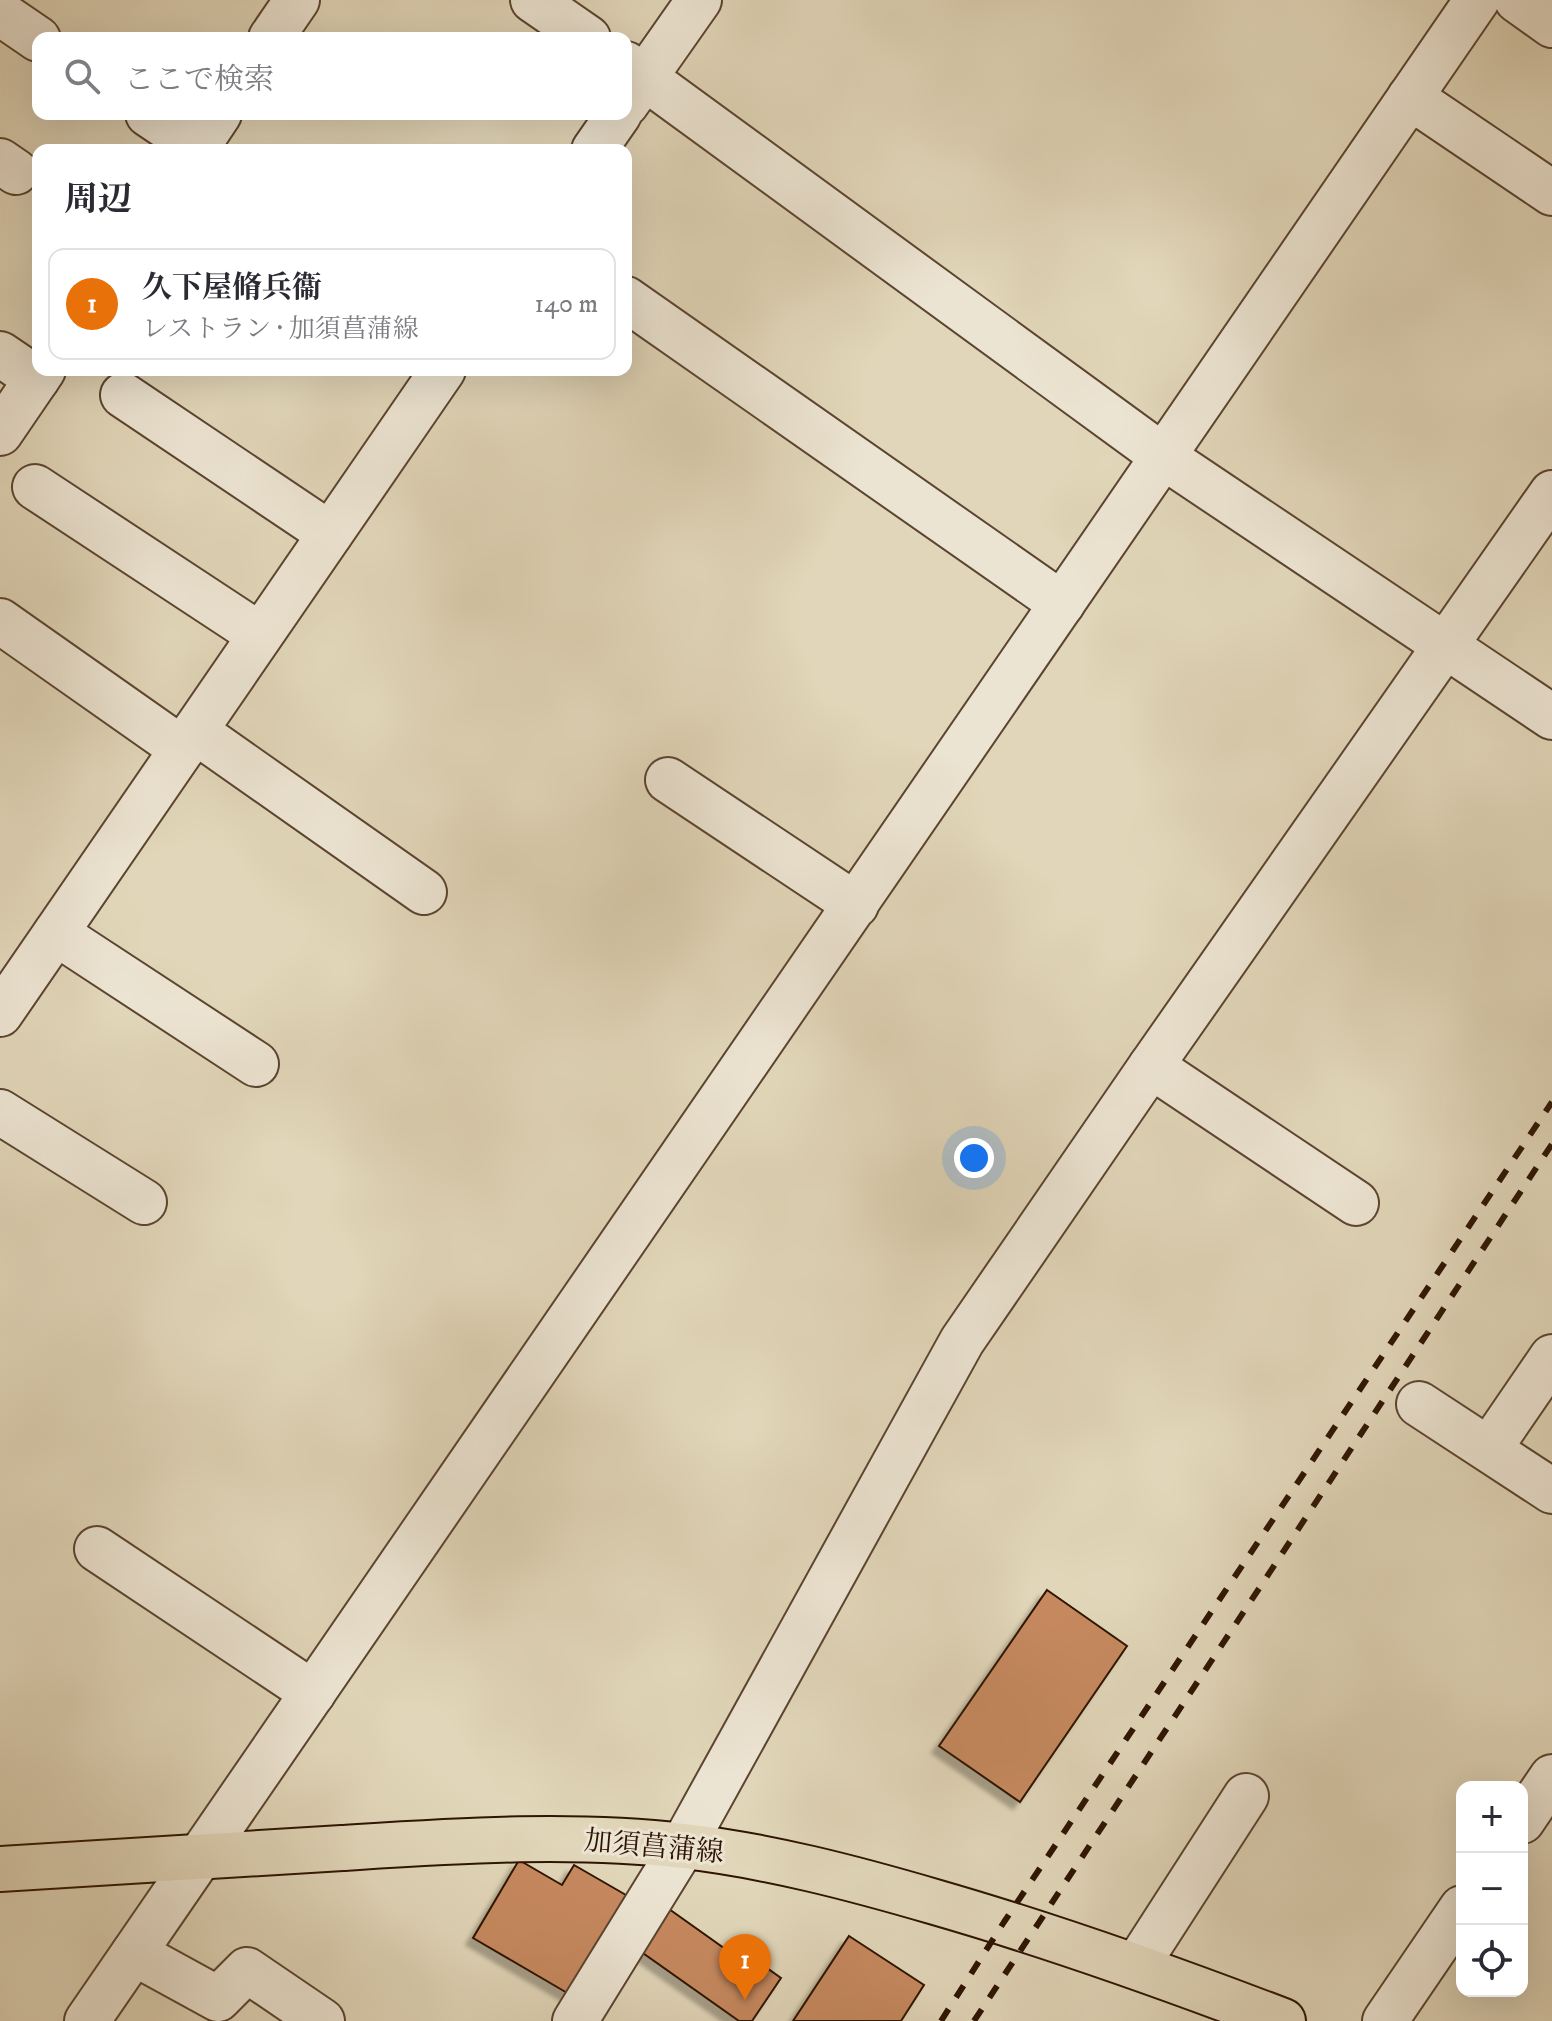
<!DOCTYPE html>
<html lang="ja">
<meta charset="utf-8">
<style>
body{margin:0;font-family:"IM FELL DW Pica","Noto Serif JP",serif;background:#f7f7f7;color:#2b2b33}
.controls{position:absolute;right:24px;bottom:24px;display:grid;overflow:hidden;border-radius:16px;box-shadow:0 8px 32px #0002}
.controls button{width:72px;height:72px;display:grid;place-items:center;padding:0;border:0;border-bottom:2px solid #e1e1e2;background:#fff;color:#2b2b33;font:40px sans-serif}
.you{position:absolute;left:974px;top:1158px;width:28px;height:28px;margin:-20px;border:6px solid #fff;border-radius:50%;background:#1a73e8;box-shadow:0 0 0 12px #1a73e833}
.badge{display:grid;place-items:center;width:52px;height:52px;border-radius:50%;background:#8f2418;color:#fff;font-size:26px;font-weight:700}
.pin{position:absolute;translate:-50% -66px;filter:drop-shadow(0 2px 4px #0008)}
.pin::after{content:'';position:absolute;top:42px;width:28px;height:24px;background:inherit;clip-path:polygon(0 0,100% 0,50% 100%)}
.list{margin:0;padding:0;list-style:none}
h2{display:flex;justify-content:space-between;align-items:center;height:104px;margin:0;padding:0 32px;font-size:34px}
h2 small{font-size:26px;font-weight:400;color:#7c7c81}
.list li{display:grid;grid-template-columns:52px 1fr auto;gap:24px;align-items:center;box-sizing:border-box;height:112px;margin:0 16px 16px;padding:0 16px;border:2px solid #e1e1e2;border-radius:16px}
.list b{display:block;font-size:30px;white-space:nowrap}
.list p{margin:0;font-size:26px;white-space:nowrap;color:#7c7c81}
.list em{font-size:26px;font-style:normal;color:#7c7c81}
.icon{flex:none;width:44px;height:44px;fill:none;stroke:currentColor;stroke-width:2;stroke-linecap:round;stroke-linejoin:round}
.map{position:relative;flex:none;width:1552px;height:2021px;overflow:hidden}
.search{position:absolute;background:#fff;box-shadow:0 8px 32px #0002;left:32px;top:32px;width:600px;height:88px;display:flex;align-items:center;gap:20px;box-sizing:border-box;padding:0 28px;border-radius:16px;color:#7c7c81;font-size:30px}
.panel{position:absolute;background:#fff;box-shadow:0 8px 32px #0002;left:32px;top:144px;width:600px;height:232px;border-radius:16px}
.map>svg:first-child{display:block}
.building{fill:#c6895f;stroke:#2e1403;stroke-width:2;filter:url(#shadow)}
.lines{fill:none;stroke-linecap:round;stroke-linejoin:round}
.minor-casing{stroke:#5b4430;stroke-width:48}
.major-casing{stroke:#2e1403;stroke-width:48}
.minor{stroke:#ece4d2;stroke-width:44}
.major{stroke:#e1d6b9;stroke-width:44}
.rail{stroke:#2e1403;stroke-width:6;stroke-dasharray:14 14;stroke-linecap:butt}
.labels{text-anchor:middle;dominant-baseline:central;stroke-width:6;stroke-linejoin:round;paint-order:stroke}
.street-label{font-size:28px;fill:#2e1403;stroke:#ece4d2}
</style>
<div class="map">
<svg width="1552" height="2021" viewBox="0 0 1552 2021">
<defs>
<filter id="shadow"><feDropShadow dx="-7" dy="7" stdDeviation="2" flood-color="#0004"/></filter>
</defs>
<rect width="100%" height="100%" fill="#e1d6b9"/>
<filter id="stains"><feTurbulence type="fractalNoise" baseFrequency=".0025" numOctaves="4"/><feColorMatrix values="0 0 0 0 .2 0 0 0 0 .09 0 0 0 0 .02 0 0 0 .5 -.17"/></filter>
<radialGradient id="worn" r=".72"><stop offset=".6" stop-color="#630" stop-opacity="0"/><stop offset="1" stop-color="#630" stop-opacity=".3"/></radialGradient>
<!-- building -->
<g class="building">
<polygon points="1047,1590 1127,1646 1020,1802 939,1746"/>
<polygon points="519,1860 562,1885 574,1865 626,1895 569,1994 473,1938"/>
<polygon points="669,1909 738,1958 746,1953 781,1978 752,2021 739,2021 640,1951"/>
<polygon points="849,1936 924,1985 901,2021 793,2021"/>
</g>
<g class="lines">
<defs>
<g id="minor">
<polyline points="533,0 588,38"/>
<polyline points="1517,0 1552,25"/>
<polyline points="0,13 38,39"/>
<polyline points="271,38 297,0"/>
<polyline points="626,64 1164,457 1552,717"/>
<polyline points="1410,97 1552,193"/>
<polyline points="626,104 699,0"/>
<polyline points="148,114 197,147"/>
<polyline points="195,150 219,114"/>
<polyline points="594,150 619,114"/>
<polyline points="0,161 16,172"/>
<polyline points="626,299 1062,604"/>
<polyline points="0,354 37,379"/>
<polyline points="123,395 330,534"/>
<polyline points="0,433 43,370"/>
<polyline points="35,487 260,635"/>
<polyline points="0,621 182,749"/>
<polyline points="195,731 424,892"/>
<polyline points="668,780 856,905"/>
<polyline points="56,933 256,1064"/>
<polyline points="0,1014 443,370"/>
<polyline points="1151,1066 1356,1203"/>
<polyline points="0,1112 144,1202"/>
<polyline points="1419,1404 1552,1491"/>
<polyline points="1489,1449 1552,1357"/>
<polyline points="97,1549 313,1693"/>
<polyline points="1522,1821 1552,1777"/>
<polyline points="134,1953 218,1999 247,1970 322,2021"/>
<polyline points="1137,1965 1246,1796"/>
<polyline points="87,2021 1477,0"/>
<polyline points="575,2021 683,1846 962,1341 1151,1066 1552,493"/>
<polyline points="1385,2021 1462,1908"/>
</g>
<path id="major" d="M0,1869C114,1862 228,1855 342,1848C455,1841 571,1833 684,1846C769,1856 853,1878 935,1902C1053,1936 1168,1977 1283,2021"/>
</defs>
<!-- minor casing -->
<use href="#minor" class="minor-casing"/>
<!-- major casing -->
<use href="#major" class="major-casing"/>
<!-- minor -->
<use href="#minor" class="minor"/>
<!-- major -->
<use href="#major" class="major"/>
<!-- rail -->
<g class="rail">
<polyline points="941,2021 1004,1922 1552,1102"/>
<polyline points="974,2021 1552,1144"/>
</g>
</g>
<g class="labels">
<!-- street labels -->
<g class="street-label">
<text transform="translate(654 1847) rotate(5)">加須菖蒲線</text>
</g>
</g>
<rect width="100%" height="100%" filter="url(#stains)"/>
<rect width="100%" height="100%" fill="url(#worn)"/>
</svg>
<div class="controls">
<button>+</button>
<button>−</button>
<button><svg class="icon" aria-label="locate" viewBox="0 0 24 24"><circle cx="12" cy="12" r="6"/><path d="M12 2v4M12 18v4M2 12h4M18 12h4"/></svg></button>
</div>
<div class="you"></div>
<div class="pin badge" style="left:745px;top:2000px;background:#e8710a">1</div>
<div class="search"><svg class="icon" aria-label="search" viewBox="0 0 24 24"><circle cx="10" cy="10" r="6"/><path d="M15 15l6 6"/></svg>ここで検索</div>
<section class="panel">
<h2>周辺<small></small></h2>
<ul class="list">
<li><span class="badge" style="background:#e8710a">1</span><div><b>久下屋脩兵衞</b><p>レストラン · 加須菖蒲線</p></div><em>140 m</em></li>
</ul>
</section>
</div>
